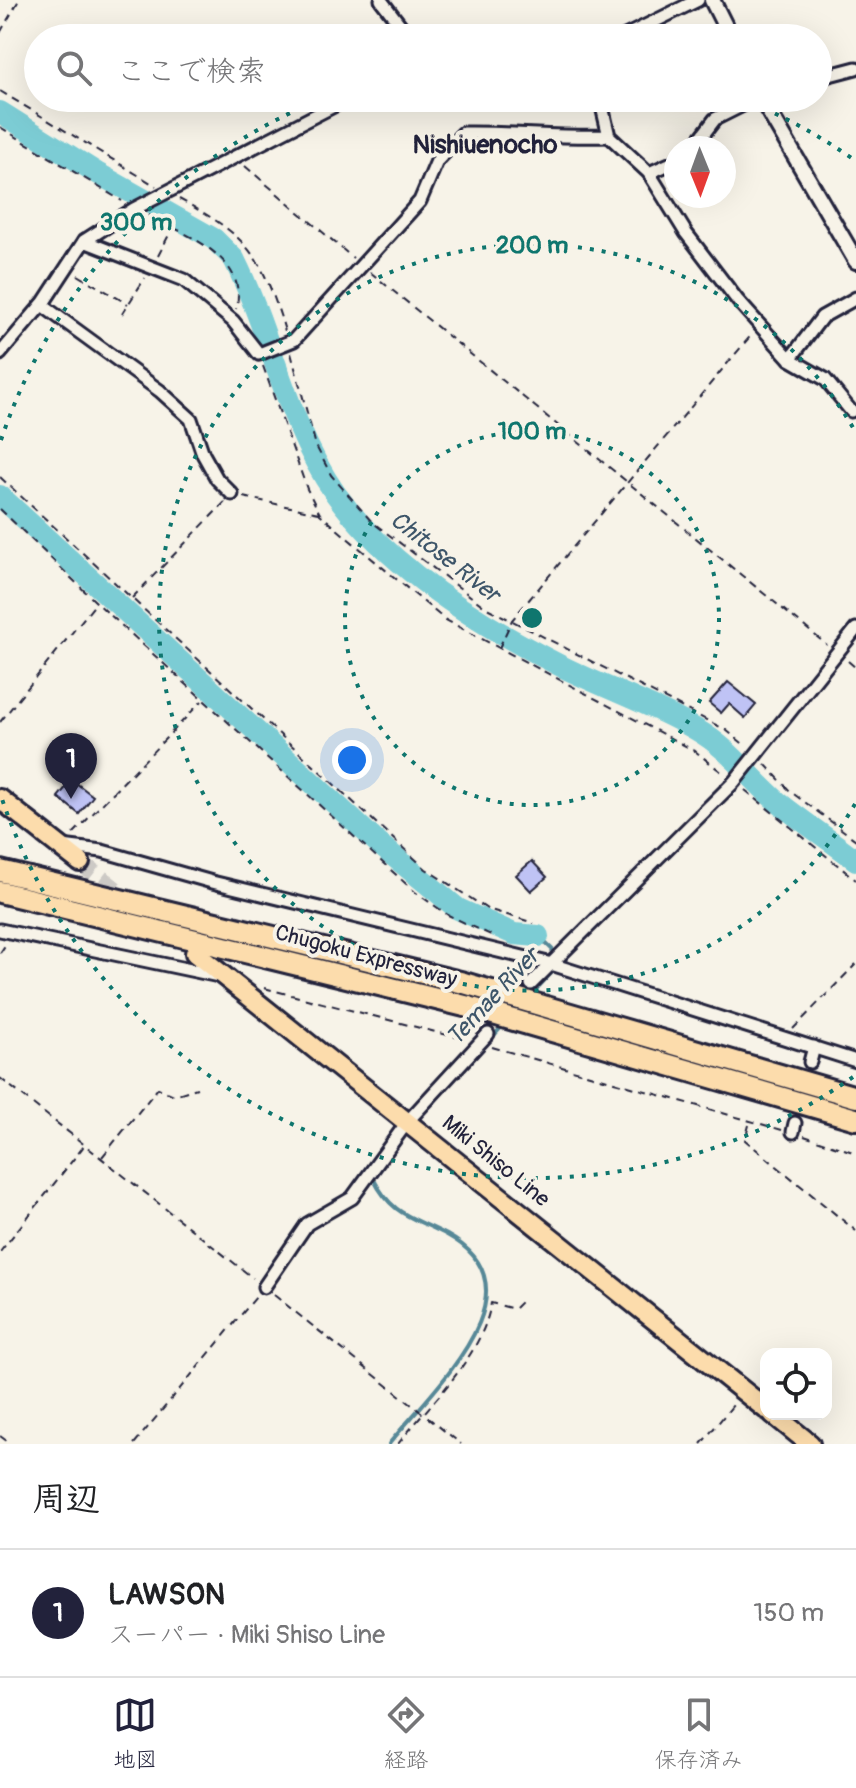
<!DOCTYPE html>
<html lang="ja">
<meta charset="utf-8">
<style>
body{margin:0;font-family:Pangolin,"Klee One",sans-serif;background:#f2f2f2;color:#202124}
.controls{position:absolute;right:24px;bottom:24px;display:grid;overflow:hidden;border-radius:16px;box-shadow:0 8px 32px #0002}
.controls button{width:72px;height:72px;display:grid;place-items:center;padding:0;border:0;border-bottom:2px solid #e0e0e0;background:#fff;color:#202124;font:40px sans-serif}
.compass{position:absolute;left:664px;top:136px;width:72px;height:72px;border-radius:50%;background:#fff;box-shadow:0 8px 32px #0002;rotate:179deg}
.you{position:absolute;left:352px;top:760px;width:28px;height:28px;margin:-20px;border:6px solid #fff;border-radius:50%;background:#1a73e8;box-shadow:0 0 0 12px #1a73e833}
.badge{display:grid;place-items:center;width:52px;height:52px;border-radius:50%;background:#22223b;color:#fff;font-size:26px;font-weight:700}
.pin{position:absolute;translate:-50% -66px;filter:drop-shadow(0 2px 4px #0008)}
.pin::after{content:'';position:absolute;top:42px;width:28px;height:24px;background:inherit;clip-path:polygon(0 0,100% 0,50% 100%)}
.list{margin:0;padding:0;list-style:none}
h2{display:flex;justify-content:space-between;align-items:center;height:104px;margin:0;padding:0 32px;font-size:34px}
h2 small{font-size:26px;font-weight:400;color:#757577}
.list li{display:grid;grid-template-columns:52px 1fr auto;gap:24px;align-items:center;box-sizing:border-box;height:128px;padding:0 32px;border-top:2px solid #e0e0e0}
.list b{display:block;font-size:30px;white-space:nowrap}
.list p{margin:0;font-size:26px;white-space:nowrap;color:#757577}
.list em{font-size:26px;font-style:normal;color:#757577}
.icon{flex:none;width:44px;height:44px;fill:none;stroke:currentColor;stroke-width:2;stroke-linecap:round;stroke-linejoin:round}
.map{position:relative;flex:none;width:856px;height:1444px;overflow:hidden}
.search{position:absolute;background:#fff;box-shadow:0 8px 32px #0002;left:24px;right:24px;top:24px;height:88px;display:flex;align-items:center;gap:20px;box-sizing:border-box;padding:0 28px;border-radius:44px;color:#757577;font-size:30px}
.sheet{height:232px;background:#fff}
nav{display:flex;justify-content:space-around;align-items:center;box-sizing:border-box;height:112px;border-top:2px solid #e0e0e0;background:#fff;font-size:22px;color:#757577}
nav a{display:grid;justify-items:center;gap:4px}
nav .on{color:#22223b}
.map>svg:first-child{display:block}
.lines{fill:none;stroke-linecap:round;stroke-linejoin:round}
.stream{stroke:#578897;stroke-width:4}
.river{stroke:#7bccd4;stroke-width:22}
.building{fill:#bfc3f5;stroke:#22223b;stroke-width:2}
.minor-tunnel{stroke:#ccc9c5;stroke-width:11;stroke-dasharray:11 5.5;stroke-linecap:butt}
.primary-tunnel{stroke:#ccc9c5;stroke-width:18;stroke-dasharray:18 9;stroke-linecap:butt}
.minor-casing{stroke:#22223b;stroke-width:17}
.tertiary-casing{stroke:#22223b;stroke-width:20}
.primary-casing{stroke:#22223b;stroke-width:24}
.motorway-casing{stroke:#22223b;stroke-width:26}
.path{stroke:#22223b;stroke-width:2;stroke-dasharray:8 6;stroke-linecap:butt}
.minor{stroke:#f7f3e8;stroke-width:11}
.tertiary{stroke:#f7f3e8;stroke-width:14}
.primary{stroke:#fcdcac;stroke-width:18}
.motorway{stroke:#fcdcac;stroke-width:20}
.ring{fill:none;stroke:#0f766e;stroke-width:4;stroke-dasharray:4 8}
.labels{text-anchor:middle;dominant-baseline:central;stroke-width:8;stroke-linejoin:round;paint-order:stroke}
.street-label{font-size:22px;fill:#22223b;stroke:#f7f3e8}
.water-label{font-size:24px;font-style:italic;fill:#3d5569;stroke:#f7f3e8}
.quarter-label{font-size:26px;font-weight:bold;fill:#22223b;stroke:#f7f3e8}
.centre{fill:#0f766e;stroke:#f7f3e8;stroke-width:4}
.ring-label{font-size:24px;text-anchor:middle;font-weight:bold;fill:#0f766e;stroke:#f7f3e8;stroke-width:8;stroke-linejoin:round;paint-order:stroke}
</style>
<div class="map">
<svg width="856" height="1444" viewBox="0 0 856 1444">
<rect width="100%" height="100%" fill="#f7f3e8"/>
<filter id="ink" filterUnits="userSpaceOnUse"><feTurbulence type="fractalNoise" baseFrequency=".0125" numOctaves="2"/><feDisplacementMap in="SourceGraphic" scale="16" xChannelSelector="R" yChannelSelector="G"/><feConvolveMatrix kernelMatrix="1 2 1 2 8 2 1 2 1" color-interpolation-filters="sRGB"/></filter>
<g filter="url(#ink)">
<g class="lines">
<!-- stream -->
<g class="stream">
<polyline points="538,936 558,955"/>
<polyline points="530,996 557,967"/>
<polyline points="490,1040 505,1023"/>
<path d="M373,1178C392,1216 413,1217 447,1235C546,1289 431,1391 389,1444"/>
</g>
<!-- river -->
<g class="river">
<path d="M0,112L97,173L214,239L234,259C272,335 286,423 335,493C389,568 478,624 559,665C604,688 653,704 697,730C729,748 750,778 778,802C803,822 830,840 856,860"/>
<polyline points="0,496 379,844 458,909 514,934 538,936"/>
</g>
</g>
<!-- building -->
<g class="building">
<polygon points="728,682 756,705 745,718 729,704 721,713 709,703"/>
<polygon points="72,780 93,796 79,814 58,797"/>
<polygon points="532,861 547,877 531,891 516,875"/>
</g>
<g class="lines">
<!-- minor-tunnel -->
<polyline class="minor-tunnel" points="795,1123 810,1062"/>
<!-- primary-tunnel -->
<polyline class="primary-tunnel" points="80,862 172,934"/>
<defs>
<g id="minor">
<polyline points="381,0 410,38"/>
<polyline points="621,38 698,0"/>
<polyline points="818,78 856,68"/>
<polyline points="600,98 609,136 649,173 686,233 738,301 790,359 825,379 851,411"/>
<polyline points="693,148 715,119 757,98"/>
<polyline points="649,173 676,161"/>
<path d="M84,241L184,280L233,321L259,354L294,340L420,201L437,161L463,133C512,132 560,138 609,136"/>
<polyline points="42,305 160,391 191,419 203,454 217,479 232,494"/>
<polyline points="0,354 44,302 84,241 134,209 349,98"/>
<polyline points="790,359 822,317 856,298"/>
<polyline points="62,846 102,851 212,882 548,963 856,1061"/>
<polyline points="0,930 219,976"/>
<polyline points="531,984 734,782 856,629"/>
<polyline points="810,1062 814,1047"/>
<polyline points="793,1132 795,1123"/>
<polyline points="264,1287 307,1224 352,1198 408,1121 488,1034"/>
</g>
<g id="tertiary">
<polyline points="712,0 731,38"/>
<polyline points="761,98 856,261"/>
</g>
<g id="primary">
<polyline points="0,799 80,862"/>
<polyline points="195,953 766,1409"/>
<polyline points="773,1414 810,1444"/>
</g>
<g id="motorway">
<polyline points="0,871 464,983 856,1097"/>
<polyline points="0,892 469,1007 856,1119"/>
</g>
</defs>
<!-- minor casing -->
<use href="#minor" class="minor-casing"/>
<!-- tertiary casing -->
<use href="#tertiary" class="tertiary-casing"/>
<!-- primary casing -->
<use href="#primary" class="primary-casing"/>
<!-- motorway casing -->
<use href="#motorway" class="motorway-casing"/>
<!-- path -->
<g class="path">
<polyline points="0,33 19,0"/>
<polyline points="0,91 156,186"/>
<polyline points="0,127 122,201"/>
<polyline points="245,166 353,258"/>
<path d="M179,199C248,236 262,255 285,331"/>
<path d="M148,215C185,234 250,258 236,309"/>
<polyline points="158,256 172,229"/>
<polyline points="370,272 827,645"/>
<polyline points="78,275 128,304"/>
<polyline points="122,314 145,278"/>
<polyline points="291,353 316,446 331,475 372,522 485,607 726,730 746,746"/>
<polyline points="263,366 307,489 320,514 345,536 444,619 695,751 724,774"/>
<polyline points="0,477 426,869 487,909 534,923"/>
<polyline points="243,497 319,513"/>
<polyline points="0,509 97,603 415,892 448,915 493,936"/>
<polyline points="132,598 225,502"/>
<polyline points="499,648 512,620 753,333"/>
<polyline points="848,661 856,668"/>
<polyline points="0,722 96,603"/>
<polyline points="765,764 791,792 856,840"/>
<polyline points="745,790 856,880"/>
<polyline points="73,834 202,701"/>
<polyline points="0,953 6,944"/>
<polyline points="264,988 467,1040"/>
<polyline points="793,1029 856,964"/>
<polyline points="492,1047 782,1130"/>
<polyline points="0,1078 253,1278"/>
<polyline points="749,1125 745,1140 856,1231"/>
<polyline points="804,1136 856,1153"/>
<polyline points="102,1157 158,1088 174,1095 197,1088"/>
<polyline points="0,1252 84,1146"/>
<polyline points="274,1295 461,1444"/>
<polyline points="0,1436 11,1444"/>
<polyline points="134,1444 256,1297"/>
<path d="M398,1444C431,1402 482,1357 491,1303L514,1309L521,1302"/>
<polyline points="701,1444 733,1405"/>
</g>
<!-- minor -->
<use href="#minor" class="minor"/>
<!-- tertiary -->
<use href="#tertiary" class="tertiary"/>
<!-- primary -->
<use href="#primary" class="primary"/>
<!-- motorway -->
<use href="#motorway" class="motorway"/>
</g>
</g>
<!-- distance rings -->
<g class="ring">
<circle cx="532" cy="618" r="187"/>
<path d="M855 804A373 373 0 1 1 855 431"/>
<path d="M853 1077A560 560 0 0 1 1 796M1 440A560 560 0 0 1 322 99M742 99A560 560 0 0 1 853 159"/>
</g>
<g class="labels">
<!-- street labels -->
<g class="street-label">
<text transform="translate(366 956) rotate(15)">Chugoku Expressway</text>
<text transform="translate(496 1161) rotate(39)">Miki Shiso Line</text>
</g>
<!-- water labels -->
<g class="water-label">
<text transform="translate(445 557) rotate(38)">Chitose River</text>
<text transform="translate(493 997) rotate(-47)">Temae River</text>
</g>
<!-- quarter labels -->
<g class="quarter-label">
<text x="485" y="145">Nishiuenocho</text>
</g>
</g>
<circle cx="532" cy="618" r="12" class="centre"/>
<g class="ring-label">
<text x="136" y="230">300 m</text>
<text x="532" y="253">200 m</text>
<text x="532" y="439">100 m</text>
</g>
</svg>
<div class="controls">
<button><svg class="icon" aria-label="locate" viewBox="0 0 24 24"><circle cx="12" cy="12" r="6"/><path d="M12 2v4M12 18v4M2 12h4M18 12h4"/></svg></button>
</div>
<svg class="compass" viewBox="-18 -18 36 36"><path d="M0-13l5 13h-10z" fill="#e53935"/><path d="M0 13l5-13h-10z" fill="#757577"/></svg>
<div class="you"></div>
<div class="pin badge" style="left:71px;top:799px">1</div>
<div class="search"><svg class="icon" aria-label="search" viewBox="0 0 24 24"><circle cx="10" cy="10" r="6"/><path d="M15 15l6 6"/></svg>ここで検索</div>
</div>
<section class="sheet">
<h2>周辺<small></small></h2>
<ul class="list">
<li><span class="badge">1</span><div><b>LAWSON</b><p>スーパー · Miki Shiso Line</p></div><em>150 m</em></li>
</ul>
</section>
<nav>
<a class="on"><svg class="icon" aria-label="map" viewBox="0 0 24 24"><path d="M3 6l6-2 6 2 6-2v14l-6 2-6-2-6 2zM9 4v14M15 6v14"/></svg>地図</a>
<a><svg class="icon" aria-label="directions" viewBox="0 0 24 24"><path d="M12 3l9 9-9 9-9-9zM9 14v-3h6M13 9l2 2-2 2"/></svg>経路</a>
<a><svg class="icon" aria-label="saved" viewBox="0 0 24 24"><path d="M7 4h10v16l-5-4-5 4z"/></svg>保存済み</a>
</nav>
